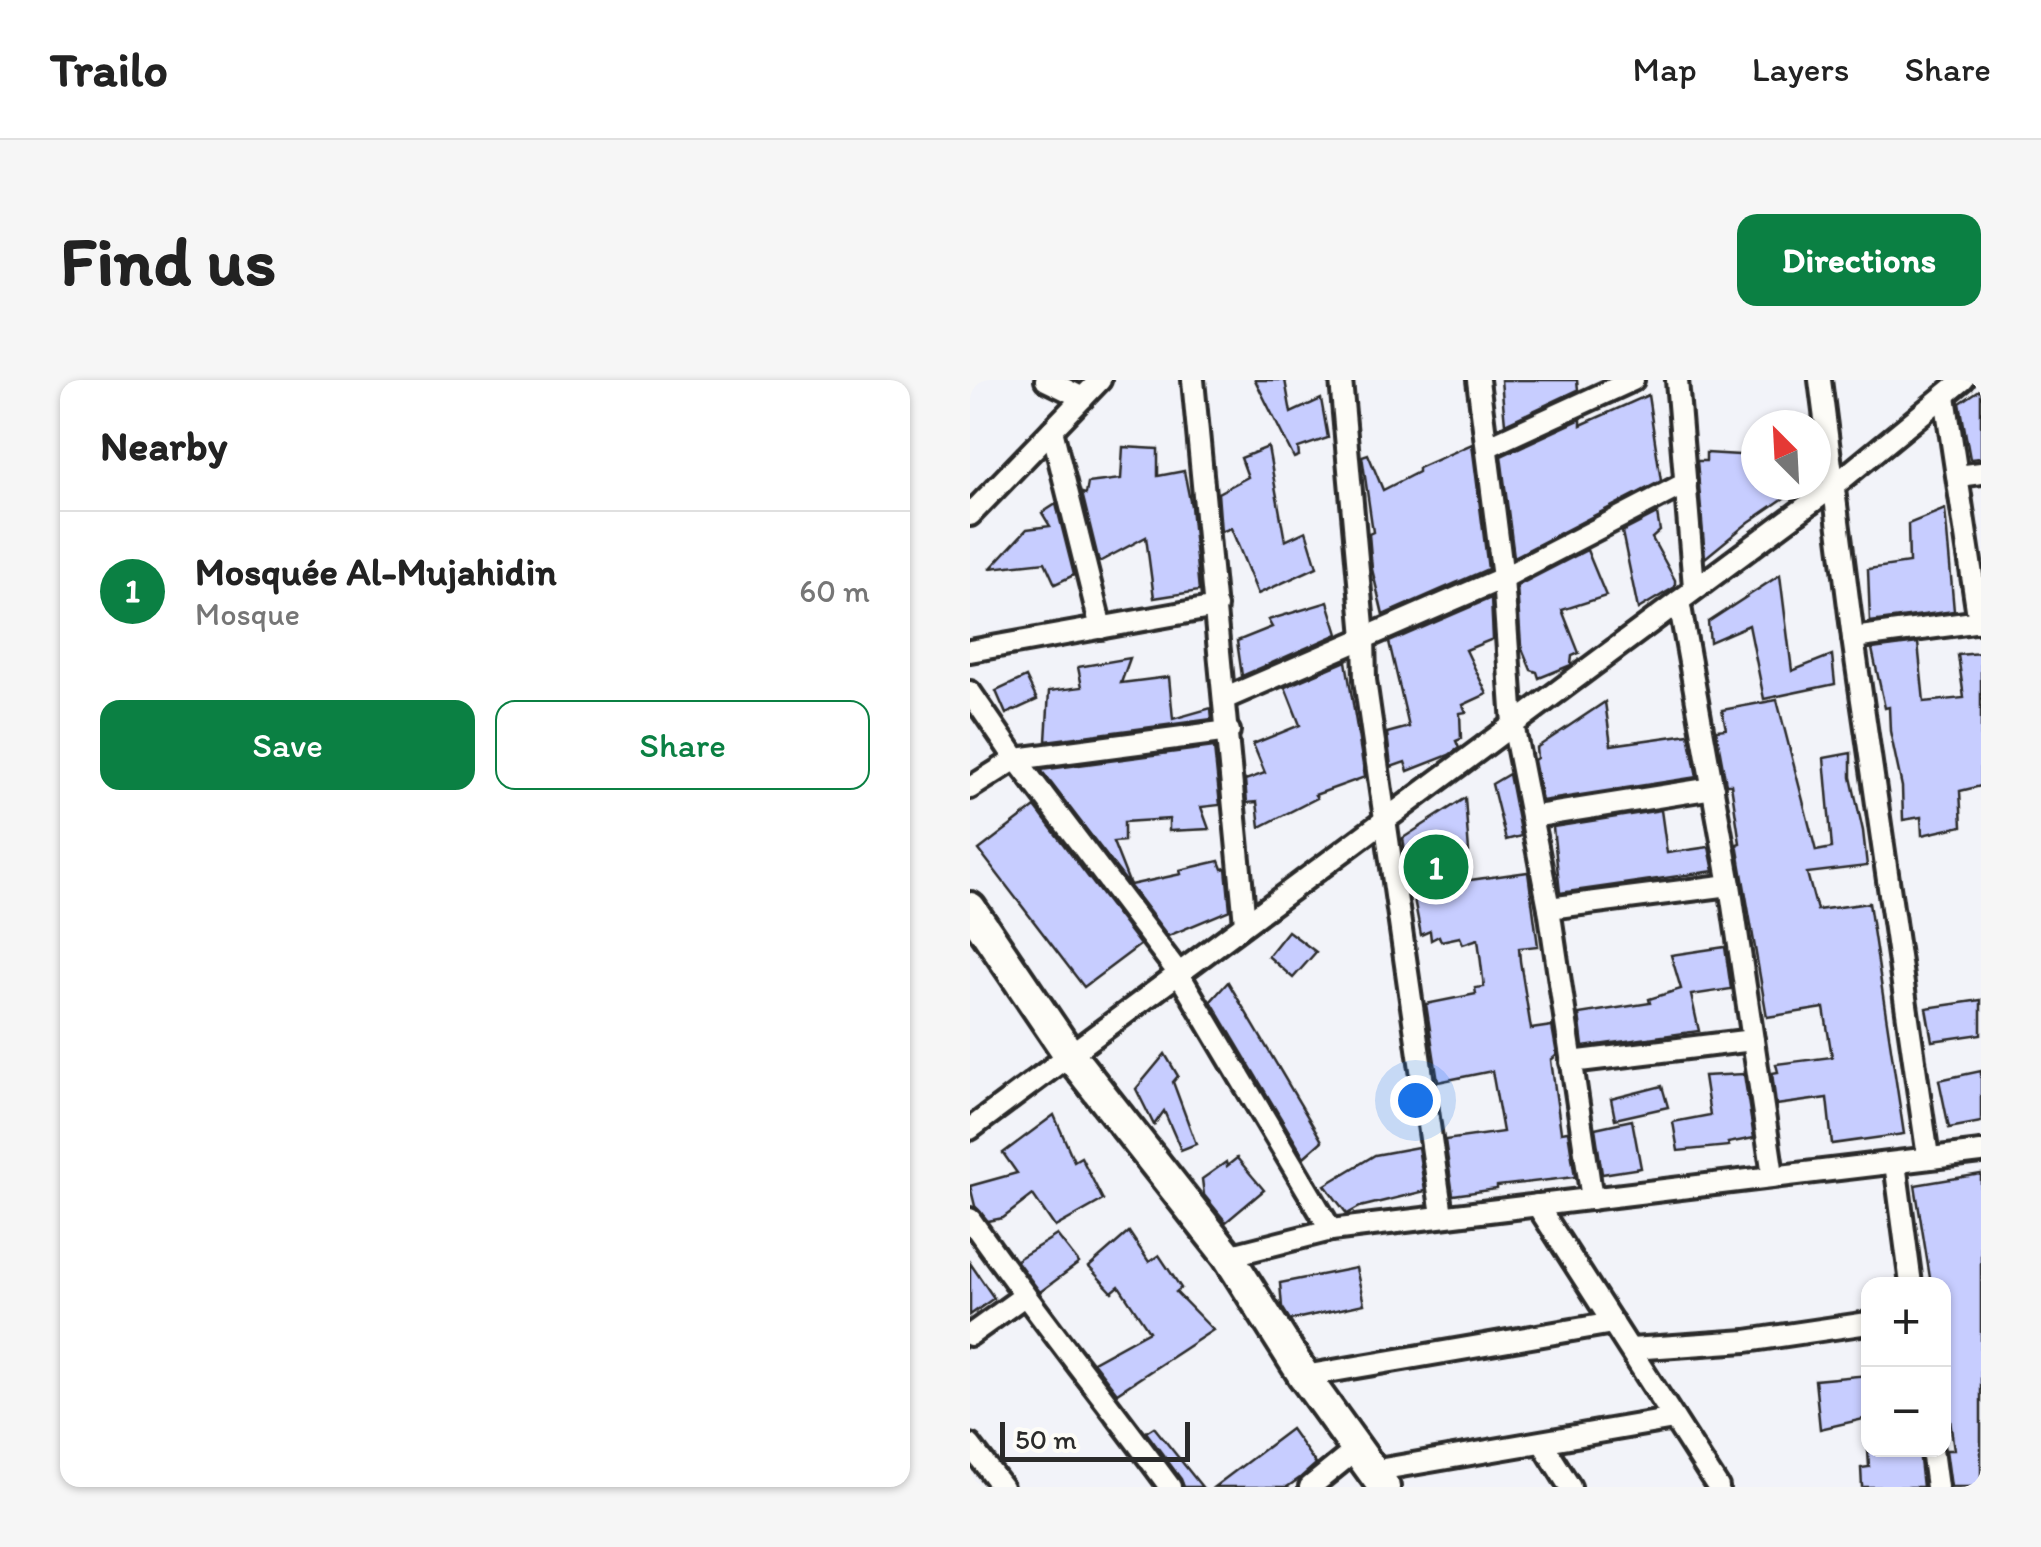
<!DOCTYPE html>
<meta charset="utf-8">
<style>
body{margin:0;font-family:Itim,sans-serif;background:#f6f6f6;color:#222}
.controls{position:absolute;right:30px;bottom:30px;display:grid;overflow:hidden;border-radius:20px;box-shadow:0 2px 8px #0004}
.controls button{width:90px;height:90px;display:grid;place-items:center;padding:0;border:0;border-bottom:2px solid #e0e0e0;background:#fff;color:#222;font:50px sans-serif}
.compass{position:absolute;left:771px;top:30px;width:90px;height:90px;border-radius:50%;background:#fff;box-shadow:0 2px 8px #0004;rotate:336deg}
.scale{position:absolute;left:30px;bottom:25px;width:190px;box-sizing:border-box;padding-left:10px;border:5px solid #2b2b2b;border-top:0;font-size:28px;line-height:35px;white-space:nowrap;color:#2b2b2b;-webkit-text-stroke:8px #fdfcf7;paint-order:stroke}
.you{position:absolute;left:445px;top:720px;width:35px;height:35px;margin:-25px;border:8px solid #fff;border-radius:50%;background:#1a73e8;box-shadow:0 0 0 15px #1a73e833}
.badge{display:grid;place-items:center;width:65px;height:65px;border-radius:50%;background:#0b8043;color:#fff;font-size:32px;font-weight:700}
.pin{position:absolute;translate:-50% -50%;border:5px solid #fff;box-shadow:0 2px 10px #0006}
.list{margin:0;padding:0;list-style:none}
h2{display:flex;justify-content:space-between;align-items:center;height:130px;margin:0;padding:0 40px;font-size:42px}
h2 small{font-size:32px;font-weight:400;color:#767676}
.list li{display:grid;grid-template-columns:65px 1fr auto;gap:30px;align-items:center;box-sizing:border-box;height:160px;padding:0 40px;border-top:2px solid #e0e0e0}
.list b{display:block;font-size:38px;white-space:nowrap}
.list p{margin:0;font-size:32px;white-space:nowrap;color:#767676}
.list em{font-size:32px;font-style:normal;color:#767676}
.actions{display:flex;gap:20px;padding:30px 40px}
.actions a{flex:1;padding:22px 0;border:2px solid #0b8043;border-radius:20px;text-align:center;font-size:35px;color:#0b8043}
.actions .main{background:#0b8043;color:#fff}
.map{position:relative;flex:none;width:1011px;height:1107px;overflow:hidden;border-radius:20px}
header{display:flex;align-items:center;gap:60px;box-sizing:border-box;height:140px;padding:0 50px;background:#fff;border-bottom:2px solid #e0e0e0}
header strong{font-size:48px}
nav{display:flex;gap:55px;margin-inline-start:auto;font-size:35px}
.intro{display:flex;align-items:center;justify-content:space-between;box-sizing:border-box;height:240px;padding:0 60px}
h1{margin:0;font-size:70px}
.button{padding:25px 45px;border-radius:20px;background:#0b8043;color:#fff;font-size:35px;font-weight:700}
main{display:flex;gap:60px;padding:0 60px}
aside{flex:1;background:#fff;border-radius:20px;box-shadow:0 2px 8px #0004}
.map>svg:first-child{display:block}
.building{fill:#c7cdff;stroke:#2b2b2b;stroke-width:2.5}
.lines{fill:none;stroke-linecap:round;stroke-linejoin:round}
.street-casing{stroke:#2b2b2b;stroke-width:28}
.secondary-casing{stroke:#2b2b2b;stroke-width:38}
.street{stroke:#fdfcf7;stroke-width:20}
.secondary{stroke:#fdfcf7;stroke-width:30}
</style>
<header>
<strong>Trailo</strong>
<nav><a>Map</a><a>Layers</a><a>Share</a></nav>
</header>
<div class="intro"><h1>Find us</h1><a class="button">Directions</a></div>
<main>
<aside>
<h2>Nearby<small></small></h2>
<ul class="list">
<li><span class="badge">1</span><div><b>Mosquée Al-Mujahidin</b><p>Mosque</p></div><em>60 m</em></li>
</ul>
<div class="actions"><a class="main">Save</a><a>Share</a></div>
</aside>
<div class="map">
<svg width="1011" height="1107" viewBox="0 0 1011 1107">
<rect width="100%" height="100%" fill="#f2f3f9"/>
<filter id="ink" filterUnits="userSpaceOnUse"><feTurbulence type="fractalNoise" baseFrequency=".01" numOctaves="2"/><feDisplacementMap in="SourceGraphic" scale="20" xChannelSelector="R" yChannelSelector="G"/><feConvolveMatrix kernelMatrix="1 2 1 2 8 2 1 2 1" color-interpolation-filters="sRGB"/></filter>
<g filter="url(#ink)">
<!-- building -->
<g class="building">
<polygon points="285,0 315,0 321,33 351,19 358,58 328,68 329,76 324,78"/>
<polygon points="531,0 607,0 608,10 535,44"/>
<polygon points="1011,9 1011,78 1000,79 990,23"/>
<polygon points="678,15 691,101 544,177 531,76 611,39 611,45"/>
<polygon points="502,64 518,189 413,235 402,189 399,154 403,152 392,76 398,74 413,110 448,92 448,88"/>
<polygon points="153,67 188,69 188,96 214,91 221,126 229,211 184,218 176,157 129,182 112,113 116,114 118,103 151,99"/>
<polygon points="298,67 315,161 336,151 347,187 288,214 261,148 251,152 248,113 278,97 271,78"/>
<polygon points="736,73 786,76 786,105 833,105 779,142 735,178 727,81 736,81"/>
<polygon points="86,124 104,195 85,204 75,182 21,188 57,149 80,146 72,133"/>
<polygon points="975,129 984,231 900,242 898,189 939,183 938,144"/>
<polygon points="687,134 690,151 682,158 705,200 705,207 668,229 652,152"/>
<polygon points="617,170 636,216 592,230 609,273 602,276 601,285 569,298 567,292 561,290 551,266 547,206"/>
<polygon points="810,195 822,291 862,275 865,304 794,319 779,245 740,262 738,242"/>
<polygon points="521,218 523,259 496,270 517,314 493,325 496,332 490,333 491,359 486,361 489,368 479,375 438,391 435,382 421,387 417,353 439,347 419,262"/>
<polygon points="358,222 368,254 272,296 267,261 302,247 298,240"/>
<polygon points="948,263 954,322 994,318 988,275 1011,273 1011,406 990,411 992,446 952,455 951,437 933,440 932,407 920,351 919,327 915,328 902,269"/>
<polygon points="160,278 151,303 199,297 203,339 241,328 242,339 76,361 79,311 112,307 108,287"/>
<polygon points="376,281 395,397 345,415 347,418 290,447 287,422 277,423 275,400 295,393 283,364 330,345 315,307"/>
<polygon points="56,297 67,320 36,334 26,311"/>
<polygon points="807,320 846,471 862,468 854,378 881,373 881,397 893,451 897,486 837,493 847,530 899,523 934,754 862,764 857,718 806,725 802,693 808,692 806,684 862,677 854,628 797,637 767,464 770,463 761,404 756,404 746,350 756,349 752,330"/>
<polygon points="635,322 641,365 719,354 727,397 572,421 564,380 567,378 566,368"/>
<polygon points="244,367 250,425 231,427 239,449 199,451 199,439 154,442 154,461 143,462 160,505 211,494 210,490 249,481 252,489 256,488 260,530 198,556 71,390"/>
<polygon points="539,394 551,456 536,460 522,404"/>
<polygon points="495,418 499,472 438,492 433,458"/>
<polygon points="65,427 170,565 114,607 9,470"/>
<polygon points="691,430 697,473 739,467 744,491 590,513 583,447"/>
<polygon points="558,492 568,566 549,568 550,581 561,649 582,646 587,675 581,680 591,752 598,751 605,797 527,806 527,809 483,815 475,760 533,752 522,691 468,702 456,624 506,614 505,608 514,607 508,559 493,564 490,557 471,561 469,556 461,560 460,551 451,555 442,508"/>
<polygon points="318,551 346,572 323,598 298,576"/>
<polygon points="755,567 761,609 721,615 729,651 613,667 609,634 680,623 679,619 711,609 701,575"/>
<polygon points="258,602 352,761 334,777 241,621"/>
<polygon points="1011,620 1011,654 962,661 956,628"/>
<polygon points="195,674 208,696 203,702 226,764 211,770 194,731 184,745 166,709"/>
<polygon points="1011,691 1011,742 979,748 969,700"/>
<polygon points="774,694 784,758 758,763 759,766 708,771 703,742 740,735 734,696"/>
<polygon points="692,706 698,727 645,739 641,719"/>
<polygon points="84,735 104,781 111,777 133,820 85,847 63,815 33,838 18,841 5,826 0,806 47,793 33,773"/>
<polygon points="662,740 671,788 632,794 625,748"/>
<polygon points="448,767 455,811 390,827 377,834 355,805 405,775"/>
<polygon points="267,778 294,810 256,842 234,815 232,799 256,782 257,786"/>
<polygon points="1011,794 1011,1107 981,1107 976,1070 984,1070 974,994 974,904 961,904 945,805"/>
<polygon points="159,852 179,882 189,875 211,908 206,912 243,950 147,1013 123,982 179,951 149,906 142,912 119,887"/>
<polygon points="87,855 109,883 70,912 46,880"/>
<polygon points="0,883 24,918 0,935"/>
<polygon points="386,888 394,924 320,940 312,927 310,903"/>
<polygon points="898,995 898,1038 850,1049 845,1000"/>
<polygon points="184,1047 232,1107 214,1107 211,1099 176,1052"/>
<polygon points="321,1049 346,1084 330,1098 317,1107 244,1107"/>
<polygon points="898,1070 949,1070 953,1107 892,1107 891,1088 899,1087"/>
</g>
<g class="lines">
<defs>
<g id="street">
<polyline points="76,0 113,18"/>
<polyline points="223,0 275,543"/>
<polyline points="371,0 394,257 395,300 472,835"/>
<polyline points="508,0 533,198 543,344 579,528 622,819"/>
<polyline points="707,0 724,207"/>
<polyline points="850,0 883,258 958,777"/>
<polyline points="975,16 1009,242"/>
<polyline points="82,50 131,248"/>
<polyline points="517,67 663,0"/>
<polyline points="988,96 1011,93"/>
<polyline points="0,135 130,0"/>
<polyline points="709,221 760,505 803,795"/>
<polyline points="883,258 1011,241"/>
<polyline points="0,271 246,227"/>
<polyline points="0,312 46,379 207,591 361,850"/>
<polyline points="256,318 533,198 716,103"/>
<polyline points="0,408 46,379 259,351"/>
<polyline points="561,437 743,408"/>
<polyline points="579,528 760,505"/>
<polyline points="601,682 783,660"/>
<polyline points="0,749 865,105 993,0"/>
<polyline points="925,783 941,904"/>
<polyline points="567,825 748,1107"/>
<path d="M0,839C64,931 134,1017 200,1107"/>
<polyline points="258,876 361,850 1011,772"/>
<polyline points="0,955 54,916"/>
<polyline points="661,969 776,961 898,943"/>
<polyline points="334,996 643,943"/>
<polyline points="573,1064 600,1107"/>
<polyline points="0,1065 32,1107"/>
<polyline points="962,1070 967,1107"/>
<polyline points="402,1091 704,1039"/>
<polyline points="340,1107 387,1069"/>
</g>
<polyline id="secondary" points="0,528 99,674 258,876 334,996 414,1107"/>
</defs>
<!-- street casing -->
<use href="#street" class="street-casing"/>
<!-- secondary casing -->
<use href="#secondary" class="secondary-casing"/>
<!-- street -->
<use href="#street" class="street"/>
<!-- secondary -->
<use href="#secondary" class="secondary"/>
</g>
</g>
</svg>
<div class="controls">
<button>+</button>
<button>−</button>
</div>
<svg class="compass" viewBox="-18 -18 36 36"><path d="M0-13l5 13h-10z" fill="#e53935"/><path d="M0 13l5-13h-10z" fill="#767676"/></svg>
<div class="scale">50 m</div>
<div class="you"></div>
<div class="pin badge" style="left:466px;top:487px">1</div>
</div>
</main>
